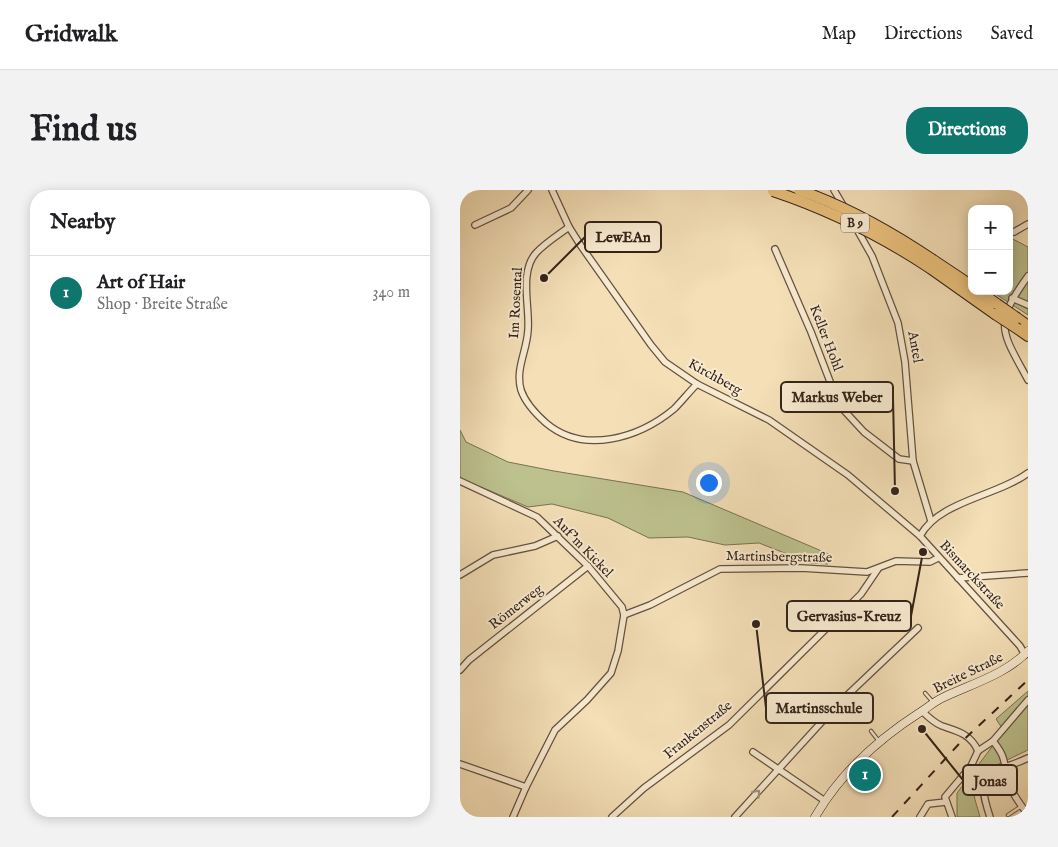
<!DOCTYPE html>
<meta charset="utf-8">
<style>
body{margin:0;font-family:"IM FELL English",serif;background:#f2f2f2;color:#202124}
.controls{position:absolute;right:15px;top:15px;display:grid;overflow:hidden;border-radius:10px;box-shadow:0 2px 12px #0003}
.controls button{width:45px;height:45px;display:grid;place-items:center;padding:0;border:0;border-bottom:1px solid #e0e0e0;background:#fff;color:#202124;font:25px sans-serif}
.you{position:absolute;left:248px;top:292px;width:18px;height:18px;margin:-12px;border:4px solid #fff;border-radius:50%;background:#1a73e8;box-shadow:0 0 0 8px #1a73e833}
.badge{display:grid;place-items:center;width:32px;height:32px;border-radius:50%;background:#0f766e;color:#fff;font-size:16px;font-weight:700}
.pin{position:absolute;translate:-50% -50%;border:2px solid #fff;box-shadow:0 1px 5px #0006}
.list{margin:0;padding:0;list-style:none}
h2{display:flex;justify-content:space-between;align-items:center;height:65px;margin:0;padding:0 20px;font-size:21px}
h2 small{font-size:16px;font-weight:400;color:#757577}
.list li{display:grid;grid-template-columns:32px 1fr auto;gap:15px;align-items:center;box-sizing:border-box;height:75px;padding:0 20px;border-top:1px solid #e0e0e0}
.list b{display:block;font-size:19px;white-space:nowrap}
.list p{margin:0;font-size:16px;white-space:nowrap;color:#757577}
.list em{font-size:16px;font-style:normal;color:#757577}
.map{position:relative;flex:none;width:568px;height:627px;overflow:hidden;border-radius:20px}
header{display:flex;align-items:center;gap:30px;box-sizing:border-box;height:70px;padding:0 25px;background:#fff;border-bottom:1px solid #e0e0e0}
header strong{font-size:24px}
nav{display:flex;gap:28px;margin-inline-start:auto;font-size:18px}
.intro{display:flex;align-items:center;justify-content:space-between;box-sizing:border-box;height:120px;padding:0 30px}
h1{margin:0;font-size:35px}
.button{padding:12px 22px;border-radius:20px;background:#0f766e;color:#fff;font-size:18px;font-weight:700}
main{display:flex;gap:30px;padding:0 30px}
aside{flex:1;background:#fff;border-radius:20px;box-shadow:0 2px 12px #0003}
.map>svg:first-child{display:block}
.green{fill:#bcc18e;stroke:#787254}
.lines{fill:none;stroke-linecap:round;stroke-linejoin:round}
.lane-casing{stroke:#635240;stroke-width:4.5}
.street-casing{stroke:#635240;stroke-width:8}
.secondary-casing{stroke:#332319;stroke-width:9}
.highway-casing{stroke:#332319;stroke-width:12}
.lane{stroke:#f8ead0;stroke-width:2.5}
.street{stroke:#f8ead0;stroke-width:5.5}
.secondary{stroke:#f8ead0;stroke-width:8}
.highway{stroke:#eac07c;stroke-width:10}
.rail{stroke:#332319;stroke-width:2;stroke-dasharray:9 9;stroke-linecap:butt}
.highway-bridge-casing{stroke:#332319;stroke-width:12;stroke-linecap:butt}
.highway-bridge{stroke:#eac07c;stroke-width:10}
.oneway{stroke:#9f907e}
.labels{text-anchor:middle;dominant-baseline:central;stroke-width:4;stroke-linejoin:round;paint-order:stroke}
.shield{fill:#f8ead0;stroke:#6e5f50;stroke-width:1}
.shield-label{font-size:12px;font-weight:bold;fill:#332319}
.street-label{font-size:14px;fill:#332319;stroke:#f8ead0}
.leader{fill:none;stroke:#332319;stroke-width:2}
.callout-dot{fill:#332319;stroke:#f8ead0;stroke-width:2}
.callout{fill:#f8ead0;stroke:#332319;stroke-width:2}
.callout-label{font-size:15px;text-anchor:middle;font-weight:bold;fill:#332319}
</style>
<header>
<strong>Gridwalk</strong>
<nav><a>Map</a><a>Directions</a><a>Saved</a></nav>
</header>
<div class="intro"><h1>Find us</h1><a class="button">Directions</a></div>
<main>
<aside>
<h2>Nearby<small></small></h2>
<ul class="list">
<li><span class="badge">1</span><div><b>Art of Hair</b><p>Shop · Breite Straße</p></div><em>340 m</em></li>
</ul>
</aside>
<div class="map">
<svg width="568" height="627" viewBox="0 0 568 627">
<rect width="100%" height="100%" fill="#f4dfb7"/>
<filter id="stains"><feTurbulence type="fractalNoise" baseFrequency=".004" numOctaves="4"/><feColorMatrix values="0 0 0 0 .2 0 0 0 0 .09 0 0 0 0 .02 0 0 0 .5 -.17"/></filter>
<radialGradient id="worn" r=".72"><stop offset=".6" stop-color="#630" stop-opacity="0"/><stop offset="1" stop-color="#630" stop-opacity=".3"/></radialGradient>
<!-- green -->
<g class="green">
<polygon points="549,47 568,57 568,125 531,101 549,101"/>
<polygon points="0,240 6,252 48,272 94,281 223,302 371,365 368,374 350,373 299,353 265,355 228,347 189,348 148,328 92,314 68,317 0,288"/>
<path d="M568,501V560L520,583C508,597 516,611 520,627H497V603L544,541L536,529Z"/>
</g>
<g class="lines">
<defs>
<g id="lane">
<polyline points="465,503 472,511"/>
<polyline points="411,541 418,550"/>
<polyline points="548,625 560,617"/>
</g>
<g id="street">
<polyline points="92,0 109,37 121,56 191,155 205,172 237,194 309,230 388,285 460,346 560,456 565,465"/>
<polyline points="374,0 384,17"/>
<polyline points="15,35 51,18 68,0"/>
<polyline points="395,36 412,66 438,133 445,172 453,271 471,331"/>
<path d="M109,37C98,45 85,53 76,63C59,82 70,117 68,140C67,161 55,179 61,200C65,212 77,225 86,233C124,265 179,248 214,219C222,211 229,202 237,194"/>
<polyline points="554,42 568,34"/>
<polyline points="315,59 351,142 379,215 404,242 439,269 453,271"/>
<path d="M568,86C533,135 541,140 568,190"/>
<polyline points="552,108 568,115"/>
<polyline points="0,291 77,327 128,376 162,417 164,425 158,461 151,483 127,510 95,540 66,597 53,627"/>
<path d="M460,346C479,311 537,306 568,283"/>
<polyline points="0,385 33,365 75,356 98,346"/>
<polyline points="498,388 568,383"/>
<polyline points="164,425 190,415 260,379 341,378 407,382 436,371 470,372 478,368"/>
<polyline points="0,480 9,470 128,376"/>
<path d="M462,521C468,527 474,533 482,536C497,541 511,544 518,561"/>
<path d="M533,551C547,569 543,571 548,591C551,603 561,615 568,625"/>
<polyline points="293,562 365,611"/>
<polyline points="0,574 66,597"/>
<polyline points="152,627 184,598 269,535 401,404 418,379"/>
<polyline points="275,627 378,514 458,438"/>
<polyline points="460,627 468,614 486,612"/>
<polyline points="492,627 485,607 511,576 518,561 533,551 568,510"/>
<path d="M530,627C513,576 529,586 568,568"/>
</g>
<path id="secondary" d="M355,627C380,584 417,550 459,523C467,518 474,512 482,508C511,494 545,485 568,461"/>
<g id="highway">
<polyline points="473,70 512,96"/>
<polyline points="470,78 535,124"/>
<polyline points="519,101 537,114"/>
<polyline points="557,128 568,136"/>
<polyline points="558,139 568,146"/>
</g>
</defs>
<!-- lane casing -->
<use href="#lane" class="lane-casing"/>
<!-- street casing -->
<use href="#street" class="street-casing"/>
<!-- secondary casing -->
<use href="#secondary" class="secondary-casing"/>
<!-- highway casing -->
<use href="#highway" class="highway-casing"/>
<!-- lane -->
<use href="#lane" class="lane"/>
<!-- street -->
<use href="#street" class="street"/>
<!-- secondary -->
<use href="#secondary" class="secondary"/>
<!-- highway -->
<use href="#highway" class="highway"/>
<!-- rail -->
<polyline class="rail" points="432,627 498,555 568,490"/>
<defs>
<g id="highway-bridge">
<path d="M339,0C387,17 430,41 473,70"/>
<path d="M313,1C370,20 420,45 470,78"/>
<polyline points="537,114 557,128"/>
<polyline points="535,124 558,139"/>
</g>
</defs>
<!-- highway-bridge casing -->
<use href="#highway-bridge" class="highway-bridge-casing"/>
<!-- highway-bridge -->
<use href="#highway-bridge" class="highway-bridge"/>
</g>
<!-- one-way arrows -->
<defs><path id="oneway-chevron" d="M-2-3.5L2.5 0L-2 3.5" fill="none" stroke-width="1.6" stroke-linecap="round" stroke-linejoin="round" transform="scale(1.25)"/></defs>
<use class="oneway" href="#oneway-chevron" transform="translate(297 603) rotate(-48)"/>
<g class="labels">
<!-- shield labels -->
<rect class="shield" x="381" y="23.5" width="28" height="19" rx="4"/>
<g class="shield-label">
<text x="395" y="33">B 9</text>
</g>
<!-- street labels -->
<g class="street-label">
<text transform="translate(56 113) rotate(-87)">Im Rosental</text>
<text transform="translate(366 148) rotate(69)">Keller Hohl</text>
<text transform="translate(455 157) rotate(80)">Antel</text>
<text transform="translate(255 187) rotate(29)">Kirchberg</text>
<text transform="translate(123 357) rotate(46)">Auf'm Kickel</text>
<text transform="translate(319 367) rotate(1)">Martinsbergstraße</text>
<text transform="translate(512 385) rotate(47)">Bismarckstraße</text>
<text transform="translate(56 417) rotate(-38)">Römerweg</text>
<text transform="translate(508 483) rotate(-26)">Breite Straße</text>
<text transform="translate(238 540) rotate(-39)">Frankenstraße</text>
</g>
</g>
<!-- callouts -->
<path class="leader" d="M84 88L125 47M435 301L433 207M463 362L451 426M296 434L306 518M462 539L503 590"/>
<g class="callout-dot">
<circle cx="84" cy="88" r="5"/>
<circle cx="435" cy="301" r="5"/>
<circle cx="463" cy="362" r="5"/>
<circle cx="296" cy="434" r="5"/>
<circle cx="462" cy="539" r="5"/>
</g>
<g class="callout">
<rect x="125" y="32" width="76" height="30" rx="5"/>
<rect x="321" y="192" width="112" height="30" rx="5"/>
<rect x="327" y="411" width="124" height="30" rx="5"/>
<rect x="306" y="503" width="107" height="30" rx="5"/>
<rect x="503" y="575" width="54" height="30" rx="5"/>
</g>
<g class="callout-label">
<text x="163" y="52">LewEAn</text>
<text x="377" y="212">Markus Weber</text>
<text x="389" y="431">Gervasius-Kreuz</text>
<text x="359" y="523">Martinsschule</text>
<text x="530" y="596">Jonas</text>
</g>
<rect width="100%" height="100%" filter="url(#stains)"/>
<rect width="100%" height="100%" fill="url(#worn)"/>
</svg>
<div class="controls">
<button>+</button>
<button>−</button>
</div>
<div class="you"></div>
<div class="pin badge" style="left:405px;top:585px">1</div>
</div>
</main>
